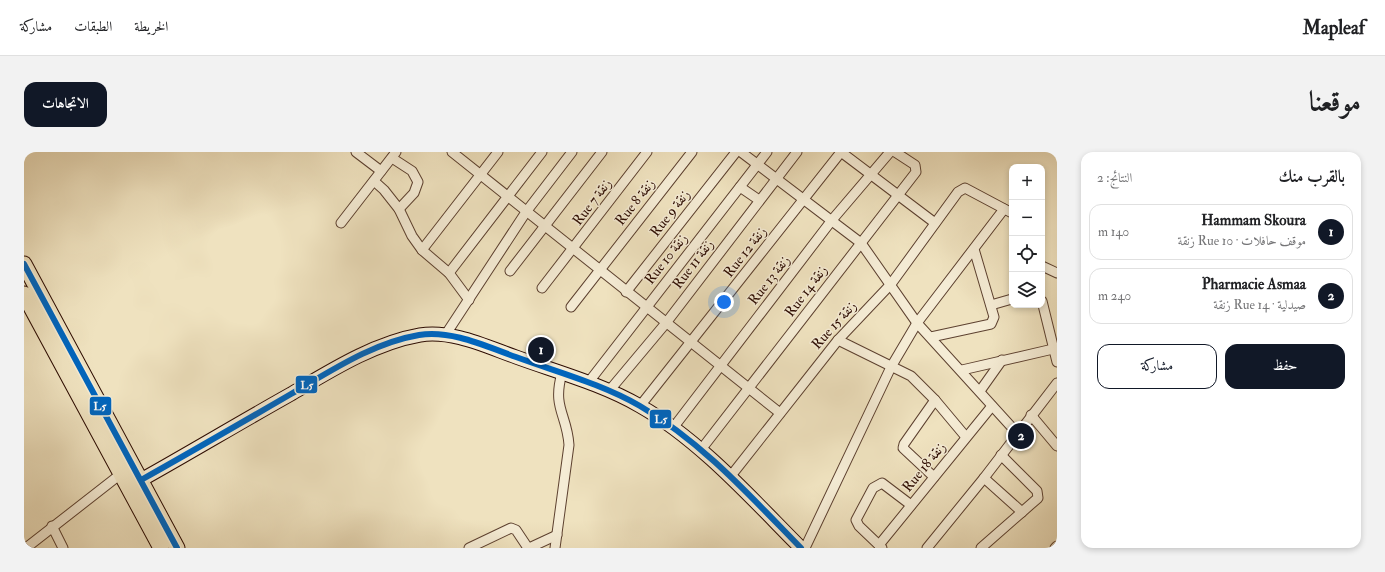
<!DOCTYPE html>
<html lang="ar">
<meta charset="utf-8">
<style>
body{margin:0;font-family:"IM FELL Double Pica",Amiri,serif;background:#f2f2f2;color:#202124;direction:rtl}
.controls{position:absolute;right:12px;top:12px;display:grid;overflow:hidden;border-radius:8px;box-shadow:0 2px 6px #0003}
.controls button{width:36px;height:36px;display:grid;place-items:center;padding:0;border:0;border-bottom:1px solid #e0e0e0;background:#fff;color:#202124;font:20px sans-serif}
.you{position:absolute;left:700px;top:150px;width:14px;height:14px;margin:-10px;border:3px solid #fff;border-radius:50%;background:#1a73e8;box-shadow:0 0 0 6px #1a73e833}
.badge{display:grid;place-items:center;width:26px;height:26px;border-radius:50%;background:#111827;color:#fff;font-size:13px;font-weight:700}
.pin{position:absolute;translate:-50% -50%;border:2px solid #fff;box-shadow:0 1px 4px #0006}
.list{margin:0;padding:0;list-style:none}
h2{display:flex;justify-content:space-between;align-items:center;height:52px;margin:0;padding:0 16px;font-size:17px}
h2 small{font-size:13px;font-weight:400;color:#757577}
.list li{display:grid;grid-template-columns:26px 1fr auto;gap:12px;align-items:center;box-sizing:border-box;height:56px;margin:0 8px 8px;padding:0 8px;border:1px solid #e0e0e0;border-radius:12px}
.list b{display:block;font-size:15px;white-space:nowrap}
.list p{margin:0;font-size:13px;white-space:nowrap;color:#757577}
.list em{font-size:13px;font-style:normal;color:#757577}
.actions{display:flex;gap:8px;padding:12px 16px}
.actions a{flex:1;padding:9px 0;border:1px solid #111827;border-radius:12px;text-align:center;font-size:14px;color:#111827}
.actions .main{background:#111827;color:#fff}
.icon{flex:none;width:22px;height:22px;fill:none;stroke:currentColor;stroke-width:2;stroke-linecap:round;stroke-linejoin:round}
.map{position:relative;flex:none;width:1033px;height:396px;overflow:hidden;direction:ltr;border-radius:12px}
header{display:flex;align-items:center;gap:24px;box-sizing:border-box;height:56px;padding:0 20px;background:#fff;border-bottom:1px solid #e0e0e0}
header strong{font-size:19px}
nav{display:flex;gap:22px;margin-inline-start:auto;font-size:14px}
.intro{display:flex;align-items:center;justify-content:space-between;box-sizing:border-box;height:96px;padding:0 24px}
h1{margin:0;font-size:28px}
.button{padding:10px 18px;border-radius:12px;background:#111827;color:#fff;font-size:14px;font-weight:700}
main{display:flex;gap:24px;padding:0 24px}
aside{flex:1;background:#fff;border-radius:12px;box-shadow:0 2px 6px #0003}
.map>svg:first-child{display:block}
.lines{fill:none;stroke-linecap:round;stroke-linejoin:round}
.street-casing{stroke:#5d4130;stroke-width:11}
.secondary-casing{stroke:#2c0b01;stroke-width:15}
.primary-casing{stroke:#2c0b01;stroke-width:17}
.street{stroke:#f5ecd5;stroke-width:9}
.secondary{stroke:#f5ecd5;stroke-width:13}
.primary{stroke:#efe2bf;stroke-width:15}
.bus-1-casing{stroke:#f5ecd5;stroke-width:9}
.bus-1{stroke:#0065bd;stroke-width:6}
.labels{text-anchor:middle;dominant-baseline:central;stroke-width:3;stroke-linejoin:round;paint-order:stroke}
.street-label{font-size:14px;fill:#2c0b01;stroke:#f5ecd5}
.line-badge{stroke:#f5ecd5;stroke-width:1.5}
.badge-label{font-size:11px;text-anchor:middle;font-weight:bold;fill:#fff}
</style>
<header>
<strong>Mapleaf</strong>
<nav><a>الخريطة</a><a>الطبقات</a><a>مشاركة</a></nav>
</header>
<div class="intro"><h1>موقعنا</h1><a class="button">الاتجاهات</a></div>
<main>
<aside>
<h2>بالقرب منك<small>النتائج: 2</small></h2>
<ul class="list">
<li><span class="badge">1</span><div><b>Hammam Skoura</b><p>موقف حافلات · Rue 10 زنقة</p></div><em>140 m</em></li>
<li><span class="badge">2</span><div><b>Pharmacie Asmaa</b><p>صيدلية · Rue 14 زنقة</p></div><em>240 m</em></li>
</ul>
<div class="actions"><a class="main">حفظ</a><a>مشاركة</a></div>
</aside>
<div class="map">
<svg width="1033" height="396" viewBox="0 0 1033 396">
<rect width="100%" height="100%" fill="#efe2bf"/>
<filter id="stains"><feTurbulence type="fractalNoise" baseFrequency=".005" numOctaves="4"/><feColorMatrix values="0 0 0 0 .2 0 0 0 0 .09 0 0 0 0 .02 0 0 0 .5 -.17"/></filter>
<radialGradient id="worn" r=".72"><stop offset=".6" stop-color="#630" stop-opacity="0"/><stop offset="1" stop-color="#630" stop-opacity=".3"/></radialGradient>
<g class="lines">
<defs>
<g id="street">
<polyline points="332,0 357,19"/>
<polyline points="428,0 756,261"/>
<polyline points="717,0 837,91 893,171 993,281"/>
<polyline points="817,0 911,71"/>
<polyline points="368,6 388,19 394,30 390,41 375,57"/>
<polyline points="350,29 360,38 375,57 388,84 398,98 425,121 445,148"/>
<polyline points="716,35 735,48"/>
<polyline points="317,71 372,0"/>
<polyline points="398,98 474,0"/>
<polyline points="1018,114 1033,121"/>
<polyline points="486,119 578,0"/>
<polyline points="425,121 518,0"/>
<polyline points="518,136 623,0"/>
<polyline points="602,140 712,0"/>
<polyline points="1018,149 1033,210"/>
<polyline points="967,153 988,147"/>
<polyline points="547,155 668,0"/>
<polyline points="422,182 502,60 548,0"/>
<polyline points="907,185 967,172 970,165 950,97"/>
<polyline points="814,188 887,224 911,248 942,285"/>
<polyline points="938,218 1029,197"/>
<polyline points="564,231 743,0"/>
<polyline points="585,239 642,171 773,0"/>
<polyline points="956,239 978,208"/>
<polyline points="616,254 817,0"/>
<polyline points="1007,263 1033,294"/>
<polyline points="649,276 808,68 866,0"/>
<polyline points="676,299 892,20 891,13 871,0"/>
<polyline points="706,325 814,188 867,132 934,40 941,36 988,61"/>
<polyline points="910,325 879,296 880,292 911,248"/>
<polyline points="960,326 998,360 1014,346 1013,339 977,303"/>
<polyline points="28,374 39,396"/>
<polyline points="855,393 968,254"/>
<polyline points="2,396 98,321"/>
<polyline points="445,396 487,376 492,378 504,396"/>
<polyline points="505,396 533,383"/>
<path d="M531,396L545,293C543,262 528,256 538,221"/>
<polyline points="781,396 867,215 893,171 980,57"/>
<polyline points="858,396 835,374 832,368 849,336 858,331 887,353"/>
<polyline points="903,396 960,326 1033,231"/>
<polyline points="957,396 998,360"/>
<polyline points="1031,396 1033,394"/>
</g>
<path id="secondary" d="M117,328C167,300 217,270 267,242C306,219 350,191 396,183C428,178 461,194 492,205C533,220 578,232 616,254C676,288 729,348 777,396"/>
<g id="primary">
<polyline points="0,112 153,396"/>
<polyline points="0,142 137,396"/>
</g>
</defs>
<!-- street casing -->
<use href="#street" class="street-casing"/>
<!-- secondary casing -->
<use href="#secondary" class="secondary-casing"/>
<!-- primary casing -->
<use href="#primary" class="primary-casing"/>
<!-- street -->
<use href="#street" class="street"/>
<!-- secondary -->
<use href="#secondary" class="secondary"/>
<!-- primary -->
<use href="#primary" class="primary"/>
<defs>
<g id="bus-1">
<polyline points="0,112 153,396"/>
<path d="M117,328C167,300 217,271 267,242C307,219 348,191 395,183C428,178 461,194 492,205C533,220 578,232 616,254C678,290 727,345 777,396"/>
</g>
</defs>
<!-- bus-1 casing -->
<use href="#bus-1" class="bus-1-casing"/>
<!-- bus-1 -->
<use href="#bus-1" class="bus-1"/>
</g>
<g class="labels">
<!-- street labels -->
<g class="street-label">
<text transform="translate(568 50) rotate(-53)">Rue 7 زنقة</text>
<text transform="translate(611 50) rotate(-52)">Rue 8 زنقة</text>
<text transform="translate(646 61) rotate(-52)">Rue 9 زنقة</text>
<text transform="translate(721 100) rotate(-52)">Rue 12 زنقة</text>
<text transform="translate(642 107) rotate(-52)">Rue 10 زنقة</text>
<text transform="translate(669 112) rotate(-53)">Rue 11 زنقة</text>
<text transform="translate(745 128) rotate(-52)">Rue 13 زنقة</text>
<text transform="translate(782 139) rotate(-53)">Rue 14 زنقة</text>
<text transform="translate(810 173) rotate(-48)">Rue 15 زنقة</text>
<text transform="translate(900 315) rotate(-51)">Rue 18 زنقة</text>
</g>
</g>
<g class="line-badge">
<rect x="271" y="223" width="23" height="19" rx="4" fill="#0065bd"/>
<rect x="65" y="244" width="23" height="20" rx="4" fill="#0065bd"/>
<rect x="625" y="257" width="23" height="20" rx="4" fill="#0065bd"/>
</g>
<g class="badge-label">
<text x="283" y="237">L5</text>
<text x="76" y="258">L5</text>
<text x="637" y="271">L5</text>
</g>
<rect width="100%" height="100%" filter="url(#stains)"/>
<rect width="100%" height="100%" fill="url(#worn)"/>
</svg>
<div class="controls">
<button>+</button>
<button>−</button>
<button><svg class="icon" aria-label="locate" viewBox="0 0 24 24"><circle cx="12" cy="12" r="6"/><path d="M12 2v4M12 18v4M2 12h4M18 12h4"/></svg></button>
<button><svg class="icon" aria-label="layers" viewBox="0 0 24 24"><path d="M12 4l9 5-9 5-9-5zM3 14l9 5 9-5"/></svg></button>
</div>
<div class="you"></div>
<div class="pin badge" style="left:517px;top:198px">1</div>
<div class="pin badge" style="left:997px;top:284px">2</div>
</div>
</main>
